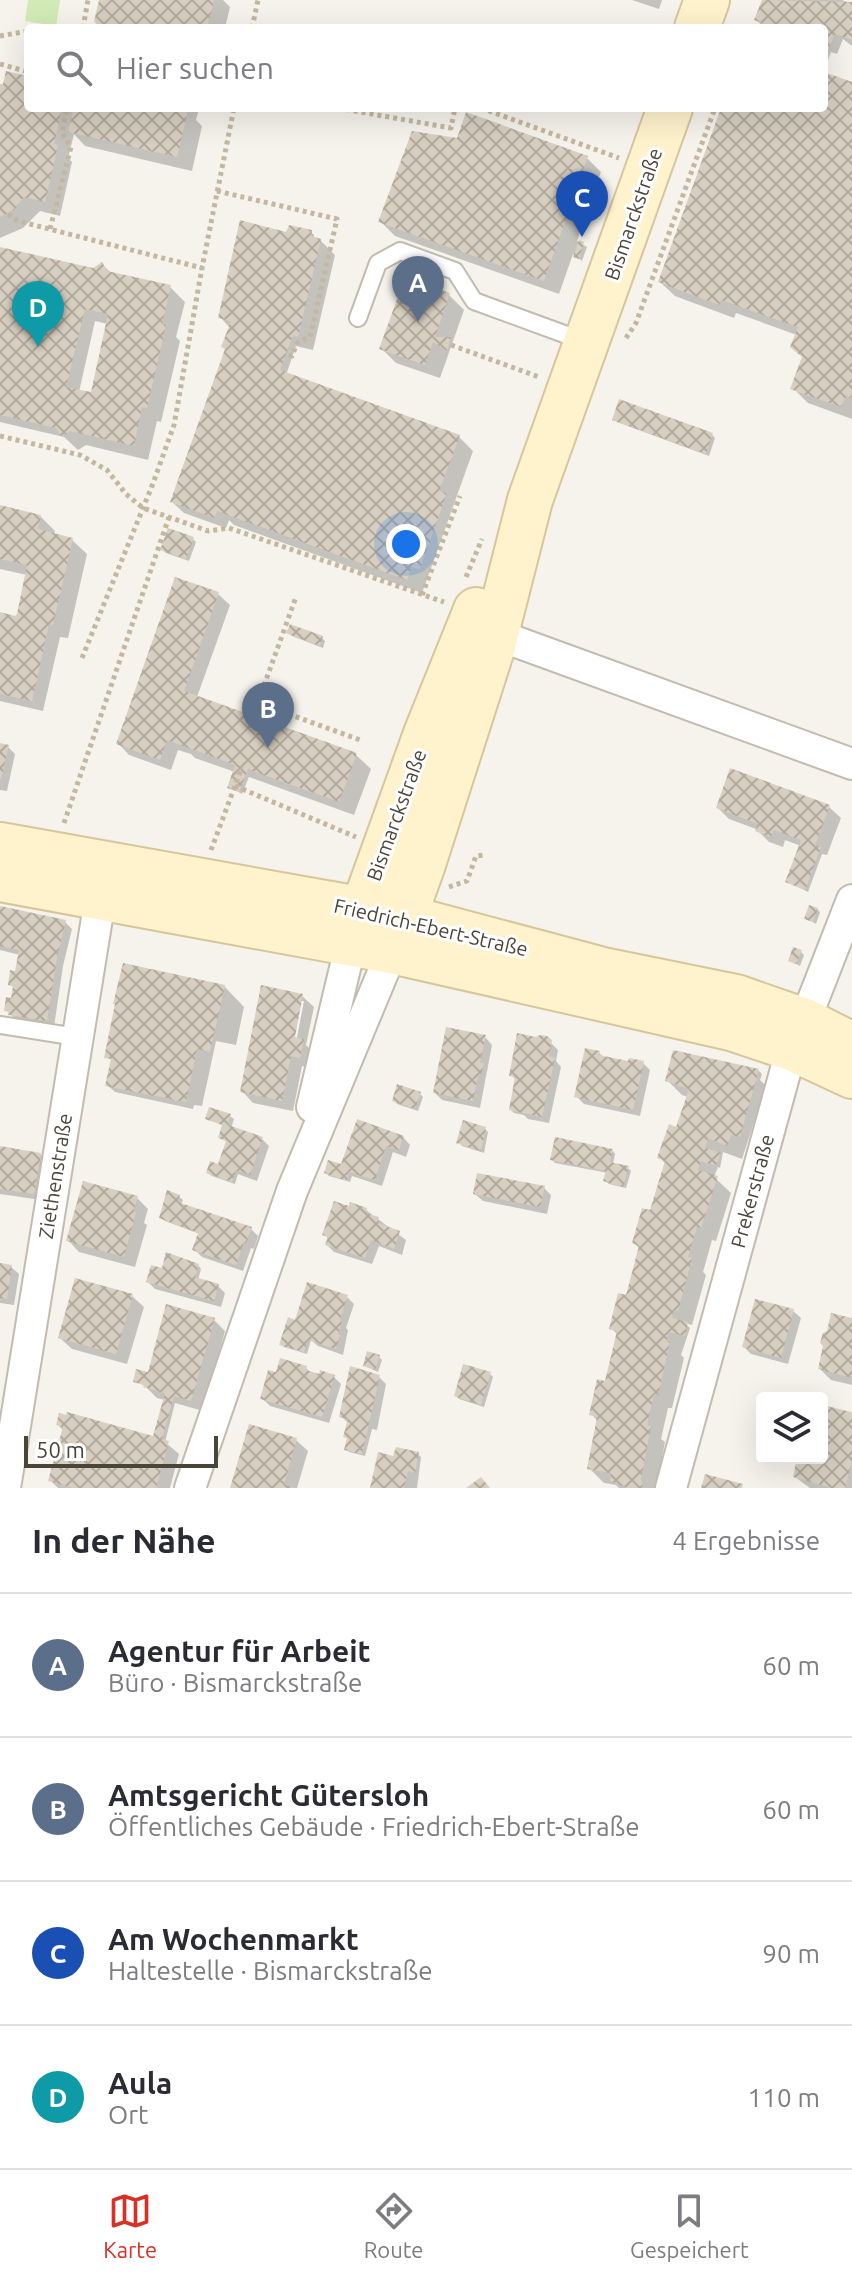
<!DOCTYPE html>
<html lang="de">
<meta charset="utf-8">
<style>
body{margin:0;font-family:Ubuntu,sans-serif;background:#f7f7f7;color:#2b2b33}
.controls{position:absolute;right:24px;bottom:24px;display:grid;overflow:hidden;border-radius:8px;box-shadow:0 8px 32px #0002}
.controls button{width:72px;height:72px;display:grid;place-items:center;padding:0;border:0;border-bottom:2px solid #e1e1e2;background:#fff;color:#2b2b33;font:40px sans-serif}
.scale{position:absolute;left:24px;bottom:20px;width:194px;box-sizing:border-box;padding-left:8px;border:4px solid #4b4439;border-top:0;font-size:22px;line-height:28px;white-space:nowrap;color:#4b4439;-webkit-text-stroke:6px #fff;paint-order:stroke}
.you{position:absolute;left:406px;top:544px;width:28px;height:28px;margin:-20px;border:6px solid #fff;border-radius:50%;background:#1a73e8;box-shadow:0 0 0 12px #1a73e833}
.badge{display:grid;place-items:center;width:52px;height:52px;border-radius:50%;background:#d93025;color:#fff;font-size:26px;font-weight:700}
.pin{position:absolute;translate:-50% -66px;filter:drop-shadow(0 2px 4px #0008)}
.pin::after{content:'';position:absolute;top:42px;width:28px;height:24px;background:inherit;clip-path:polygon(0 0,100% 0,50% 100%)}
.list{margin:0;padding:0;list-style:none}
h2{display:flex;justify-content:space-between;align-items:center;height:104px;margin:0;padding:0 32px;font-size:34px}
h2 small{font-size:26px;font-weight:400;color:#7c7c81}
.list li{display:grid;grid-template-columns:52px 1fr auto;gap:24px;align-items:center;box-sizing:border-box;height:144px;padding:0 32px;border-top:2px solid #e1e1e2}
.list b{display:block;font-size:30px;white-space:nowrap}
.list p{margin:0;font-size:26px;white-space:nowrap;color:#7c7c81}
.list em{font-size:26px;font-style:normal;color:#7c7c81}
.icon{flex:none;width:44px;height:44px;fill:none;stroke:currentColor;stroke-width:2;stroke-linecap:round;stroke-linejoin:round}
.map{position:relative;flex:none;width:852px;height:1488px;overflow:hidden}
.search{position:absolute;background:#fff;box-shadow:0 8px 32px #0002;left:24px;right:24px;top:24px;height:88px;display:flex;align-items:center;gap:20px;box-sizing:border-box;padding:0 28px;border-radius:8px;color:#7c7c81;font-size:30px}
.sheet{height:680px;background:#fff}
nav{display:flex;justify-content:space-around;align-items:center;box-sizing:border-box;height:112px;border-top:2px solid #e1e1e2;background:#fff;font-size:22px;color:#7c7c81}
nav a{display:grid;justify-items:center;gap:4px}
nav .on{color:#d93025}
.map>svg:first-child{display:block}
.grass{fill:#d2eab5}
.shadow{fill:#0003;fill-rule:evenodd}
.building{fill:url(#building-cross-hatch);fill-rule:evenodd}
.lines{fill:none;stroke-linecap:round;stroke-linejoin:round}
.lane-casing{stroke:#c2bbae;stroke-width:20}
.street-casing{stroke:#c2bbae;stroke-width:34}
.secondary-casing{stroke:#d6c79b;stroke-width:48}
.path{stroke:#c4b79f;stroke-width:5;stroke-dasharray:4 4;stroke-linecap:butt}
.lane{stroke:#fff;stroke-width:16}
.street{stroke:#fff;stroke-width:30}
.secondary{stroke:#fff3cd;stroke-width:44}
.labels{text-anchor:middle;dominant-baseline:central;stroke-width:6;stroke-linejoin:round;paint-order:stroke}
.street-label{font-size:20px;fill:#4b4439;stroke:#fff}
</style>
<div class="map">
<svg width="852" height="1488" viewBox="0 0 852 1488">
<defs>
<pattern id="building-cross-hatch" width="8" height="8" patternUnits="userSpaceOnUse" patternTransform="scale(2)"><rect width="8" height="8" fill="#d8cfc1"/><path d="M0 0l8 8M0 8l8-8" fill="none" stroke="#b1aa9e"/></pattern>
</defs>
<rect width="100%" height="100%" fill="#f6f3ec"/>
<!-- grass -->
<polygon class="grass" points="28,0 60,0 56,26 25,21"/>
<!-- shadow -->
<g class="shadow">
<polygon points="102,0 223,0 230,7 225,28 96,28"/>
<polygon points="632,0 662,0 659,9"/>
<polygon points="764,0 842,0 852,4 852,46 843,39 837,54 831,52 824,71 824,28 764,27 756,20"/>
<polygon points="824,74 852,84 852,419 808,403 793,388 804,358 797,335 736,313 734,318 675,296 660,282 723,108 824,108"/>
<polygon points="28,78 28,108 199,108 196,120 202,126 192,171 85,146 74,134 68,158 72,162 60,216 40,211 23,228 0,238 0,86"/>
<polygon points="586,157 601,172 577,241 587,247 582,261 573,254 559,294 395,236 380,221"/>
<polygon points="311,232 314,235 314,239 320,240 335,255 313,350 296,346 286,375 458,436 473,451 422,593 234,525 229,520 226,528 184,513 172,502 227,350 230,328 220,317 287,235"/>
<path d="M0,249L94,270L102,264L111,273L170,287L185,302L176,337L180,341L161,422L157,421L148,460L86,445L78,450L64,437L0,422ZM95,321L108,324L92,395L79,392Z"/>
<polygon points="449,295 464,310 440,378 396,363 381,348"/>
<polygon points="614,419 712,435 715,438 709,456 617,422"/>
<polygon points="0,507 40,516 55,531 54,535 72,540 87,554 68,638 60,637 43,711 0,701 0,615 18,619 27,575 0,569"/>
<polygon points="193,539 196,542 189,561 166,553 163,550"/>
<polygon points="218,594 230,605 197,697 356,755 371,769 354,815 249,777 242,794 229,787 235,772 195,758 191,754 178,750 171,770 129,755 118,743"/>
<polygon points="288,633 322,638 325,641 323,648 292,636"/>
<polygon points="0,745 8,747 15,754 7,791 0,790"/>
<polygon points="829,807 841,818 827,855 822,854 808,892 788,882 801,846 785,840 783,847 769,842 756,829 729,819 718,808"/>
<polygon points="0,908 65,922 72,929 63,966 54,1027 18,1022 6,1010 13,1000 15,989 10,984 17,973 20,955 0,950"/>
<polygon points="817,909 820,912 816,924 806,918"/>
<polygon points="801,952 804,955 800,966 790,961"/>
<polygon points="224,986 244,1007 236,1045 216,1041 202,1106 194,1105 193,1109 115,1092 107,1085 112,1061 109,1057"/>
<path d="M302,996L314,1007L306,1045L314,1053L311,1068L302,1066L293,1111L253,1103L242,1091ZM300,1001H304L295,1048L291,1047Z"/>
<polygon points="485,1037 492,1045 480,1108 442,1100 435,1093"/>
<polygon points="546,1038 558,1050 556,1061 561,1067 549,1123 528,1119 524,1115 514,1113 511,1110 517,1081 511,1075"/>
<polygon points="599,1053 605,1058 630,1064 643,1063 650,1070 640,1116 584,1104 576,1096"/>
<polygon points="758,1070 762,1074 760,1080 766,1086 742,1159 723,1152 720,1168 718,1167 714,1177 731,1193 716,1241 712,1240 703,1272 706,1275 692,1325 685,1323 690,1328 681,1355 684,1358 672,1408 668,1408 661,1439 665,1442 656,1488 619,1488 616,1485 604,1483 589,1468 598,1421 592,1415 606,1383 618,1335 611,1328 627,1297 640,1249 634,1243 651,1213 666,1164 660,1158 677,1129 688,1097 682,1095 667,1080"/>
<polygon points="420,1094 423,1097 418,1111 397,1104 394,1100"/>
<polygon points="230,1116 234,1119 231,1128 262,1139 269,1146 257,1181 238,1174 235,1184 212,1176 208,1173 219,1166 227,1142 220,1137 224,1126 207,1118"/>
<polygon points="485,1129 488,1132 484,1153 462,1146 459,1142"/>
<polygon points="403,1137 410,1145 406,1157 393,1152 382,1186 352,1176 350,1182 329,1176 326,1172"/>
<polygon points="0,1148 40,1154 47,1162 41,1200 0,1194"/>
<polygon points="612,1150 615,1154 613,1164 628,1168 631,1171 626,1188 609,1184 606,1181 608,1173 555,1163 552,1159"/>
<polygon points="544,1188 551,1195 547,1214 483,1201 475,1194"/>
<polygon points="179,1197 183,1200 181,1205 251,1229 258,1236 254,1249 251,1248 243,1271 202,1257 195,1250 200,1234 165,1221 161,1218"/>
<polygon points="137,1198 148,1209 144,1223 147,1225 135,1267 79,1252 68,1240"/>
<polygon points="366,1210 406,1240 402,1255 379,1246 372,1264 334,1252 327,1245 329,1239 324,1234"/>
<polygon points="0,1265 11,1267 19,1274 14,1305 0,1303"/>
<polygon points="198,1265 201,1269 198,1280 218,1286 225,1293 221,1307 155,1289 148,1282 169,1272"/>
<polygon points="132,1296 144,1307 127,1364 72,1349 60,1338"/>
<polygon points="347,1297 354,1304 346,1328 348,1330 343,1355 318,1346 311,1340 307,1354 284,1347 281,1344 297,1322"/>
<polygon points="793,1311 801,1318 788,1364 751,1354 744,1347"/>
<polygon points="214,1320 225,1331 203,1411 175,1403 165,1442 179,1454 170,1488 58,1488 50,1480 64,1431 58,1425 160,1440 165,1400 157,1398 145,1386 135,1381 149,1374"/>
<polygon points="852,1321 852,1385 831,1380 820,1369"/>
<polygon points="379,1357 382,1360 378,1372 365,1366"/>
<polygon points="306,1368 312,1374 333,1376 341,1384 329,1423 270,1406 262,1398 277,1374"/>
<polygon points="490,1374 493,1377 484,1407 459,1399 456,1396"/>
<polygon points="379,1377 386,1384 377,1430 372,1429 365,1456 349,1452 346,1449 348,1439 345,1436 349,1424 342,1417"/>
<polygon points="822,1409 852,1415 852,1488 810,1488 795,1477 799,1458 822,1458"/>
<polygon points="296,1440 308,1451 297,1488 232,1488"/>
<polygon points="418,1454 421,1457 417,1488 372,1488 400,1459"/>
</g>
<!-- building -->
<g class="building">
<polygon points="99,0 214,0 207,28 95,28 96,23 94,22"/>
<polygon points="762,0 852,2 852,40 835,34 824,60 824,28 775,28 754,20"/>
<polygon points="6,71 28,76 28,108 57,108 57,111 61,112 54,144 58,145 45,202 24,197 14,210 0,217 0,84 3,84"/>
<polygon points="824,72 852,82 852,398 846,396 841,407 790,389 802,357 790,347 798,327 721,300 719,305 658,282 721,108 824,108"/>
<polygon points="74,108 181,108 188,110 177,157 68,132"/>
<polygon points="466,112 588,156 544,281 378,222 412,131 457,138"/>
<polygon points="240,220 286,232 289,225 312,230 311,236 321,239 298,337 293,335 280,370 460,435 439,491 447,493 420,569 412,567 407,580 217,511 215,518 170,502 225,349 221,347 231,321 218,318"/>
<polygon points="579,240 584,242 579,259 573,257"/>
<path d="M0,247L93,268L102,262L107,271L171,285L162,324L166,325L147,408L142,407L134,446L70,431L62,437L56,428L0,415ZM85,309L108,314L91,392L66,387Z"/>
<polygon points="405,277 450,293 435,337 451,337 447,351 433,342 425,365 379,349"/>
<polygon points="619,399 713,433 706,454 612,420"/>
<polygon points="0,505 41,515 38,529 73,538 53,625 49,624 32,701 0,694 0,612 15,616 17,614 27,565 0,559"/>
<polygon points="168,528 194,537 186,559 160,550"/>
<polygon points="175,577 219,592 184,691 357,753 339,802 248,769 239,792 227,788 235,765 167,740 160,760 116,744"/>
<polygon points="290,624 323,636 320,646 286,633"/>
<polygon points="0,743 9,745 1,779 0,779"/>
<polygon points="730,768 830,805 815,845 821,847 805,890 785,882 801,840 774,830 771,837 755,831 758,824 716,808"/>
<polygon points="809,905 818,908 813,922 804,919"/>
<polygon points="0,906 66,920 57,957 47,1021 8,1015 9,1012 4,1011 6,997 11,998 13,986 8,985 10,970 15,971 19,950 0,946"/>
<polygon points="793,947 802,950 796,964 788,961"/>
<polygon points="123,963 225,985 210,1052 197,1049 186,1102 105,1086 111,1059 104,1058 115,1004 113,1004"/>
<polygon points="261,985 303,994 295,1037 304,1039 300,1058 291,1056 282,1101 240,1092"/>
<polygon points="446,1027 486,1035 480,1063 484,1063 481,1075 478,1075 473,1101 433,1093"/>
<polygon points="517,1033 536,1037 540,1035 547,1036 552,1040 549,1056 555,1058 542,1117 509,1110 515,1077 509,1076"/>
<polygon points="585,1048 600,1051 599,1055 628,1061 629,1058 644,1061 633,1110 574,1097"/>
<polygon points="673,1050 759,1069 740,1137 731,1135 727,1146 708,1138 705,1148 721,1153 716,1166 701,1161 698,1170 718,1176 701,1228 697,1227 688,1257 692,1258 678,1311 674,1310 672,1318 688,1322 685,1336 669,1332 666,1341 670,1342 658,1395 654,1394 647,1425 651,1426 641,1479 643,1488 628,1488 610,1481 611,1473 587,1469 597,1417 589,1415 597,1379 605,1381 617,1331 609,1329 618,1293 626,1295 639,1246 632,1243 642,1208 650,1210 665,1161 657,1158 669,1124 676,1127 689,1089 665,1081"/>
<polygon points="397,1084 421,1092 415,1109 392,1101"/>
<polygon points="209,1107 231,1114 228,1125 263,1137 250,1175 236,1170 232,1182 206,1173 210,1161 218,1164 226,1141 218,1138 222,1125 205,1119"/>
<polygon points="357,1119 404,1136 399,1150 386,1146 375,1180 349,1172 347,1181 324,1173 328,1160 341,1164"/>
<polygon points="463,1120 486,1127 481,1151 456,1143"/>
<polygon points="555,1137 613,1149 610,1162 629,1166 623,1187 603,1181 606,1171 550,1160"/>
<polygon points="0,1146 41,1153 34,1194 0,1189"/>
<polygon points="477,1173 545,1186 540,1207 473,1194"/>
<polygon points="83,1181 138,1196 133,1212 136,1212 124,1257 66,1241"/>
<polygon points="167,1190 180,1195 178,1202 252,1227 246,1243 244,1242 236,1265 192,1250 198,1233 159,1218"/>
<polygon points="334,1201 349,1206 350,1202 367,1208 366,1213 379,1217 378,1223 400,1231 394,1249 371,1240 365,1258 325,1245 328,1237 322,1235"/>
<polygon points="166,1252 199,1264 195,1277 219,1284 214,1301 146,1282 151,1265 162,1268"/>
<polygon points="0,1263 12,1265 7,1299 0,1298"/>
<polygon points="75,1278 133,1294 116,1354 58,1338"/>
<polygon points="307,1282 348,1295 340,1320 342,1321 338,1334 340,1335 336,1349 308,1340 304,1352 279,1345 288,1317 295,1320"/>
<polygon points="755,1299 794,1309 781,1358 742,1347"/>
<polygon points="166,1304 215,1318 191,1401 174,1396 162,1439 169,1441 156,1488 73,1488 48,1481 63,1427 56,1425 59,1413 66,1415 67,1412 153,1436 165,1393 143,1387 144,1385 133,1382 136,1369 148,1372"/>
<polygon points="831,1313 852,1318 852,1378 818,1369 823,1346 820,1343 823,1333 827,1331"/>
<polygon points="367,1351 380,1355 375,1370 363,1366"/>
<polygon points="280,1358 307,1366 306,1370 319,1374 320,1370 335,1375 322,1417 260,1399 268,1370 276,1372"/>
<polygon points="463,1364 491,1372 481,1405 454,1396"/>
<polygon points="350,1366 380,1375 362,1454 344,1450 347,1438 343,1437 348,1419 339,1417"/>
<polygon points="827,1406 851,1412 852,1414 852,1461 845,1488 832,1488 793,1477 797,1458 822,1458 822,1407 827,1408"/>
<polygon points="249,1424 297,1438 284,1484 294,1488 230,1488"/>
<polygon points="396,1447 419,1452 415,1473 408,1471 404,1488 370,1488 378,1452 393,1456"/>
<polygon points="705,1474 743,1484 742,1488 701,1488"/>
<polygon points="481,1477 490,1488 466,1488"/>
</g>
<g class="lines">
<defs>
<g id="lane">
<polyline points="358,318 378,263 400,251 455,271 474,301 586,342"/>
<polyline points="0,1025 77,1037"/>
</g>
<g id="street">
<polyline points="478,628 852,764"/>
<polyline points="312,1107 351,943"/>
<polyline points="5,1488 103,881"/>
<polyline points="190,1488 292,1191 392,951"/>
<polyline points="671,1488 786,1069 852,900"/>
</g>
<g id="secondary">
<polyline points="697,28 707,0"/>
<polyline points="0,845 404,917 603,970 736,997 805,1021 852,1045"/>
<polyline points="0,879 392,951 731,1028 794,1049 852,1076"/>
<polyline points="354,934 426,734 476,610"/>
<polyline points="392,951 423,864 492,649 530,500 670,108"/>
</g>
</defs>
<!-- lane casing -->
<use href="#lane" class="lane-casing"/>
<!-- street casing -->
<use href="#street" class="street-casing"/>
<!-- secondary casing -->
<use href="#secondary" class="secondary-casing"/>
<!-- path -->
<g class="path">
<polyline points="83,28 88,0"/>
<polyline points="252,28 258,0"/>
<polyline points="0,36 28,31"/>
<polyline points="0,64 28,72"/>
<polyline points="338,108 451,128 455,108"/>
<polyline points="481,108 619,158"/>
<polyline points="217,191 337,219 310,337 297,343 292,356 286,354"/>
<polyline points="8,214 18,221 202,268"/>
<polyline points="50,229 71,147 62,133 67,108"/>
<polyline points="626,338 636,323 715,108"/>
<polyline points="451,345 539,377"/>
<polyline points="0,436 80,455 107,470 126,494 143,508 208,531 229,528 444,602"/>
<polyline points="466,577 482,539"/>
<polyline points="422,595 460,496"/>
<polyline points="82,658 152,486 174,425 202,268 234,108"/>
<polyline points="258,703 363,741"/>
<polyline points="253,716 296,597"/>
<polyline points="235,786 356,837"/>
<polyline points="64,823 169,517"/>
<polyline points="211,850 242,767"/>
<polyline points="449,887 467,881 476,856 486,855"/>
</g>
<!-- lane -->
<use href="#lane" class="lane"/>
<!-- street -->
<use href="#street" class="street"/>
<!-- secondary -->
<use href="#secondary" class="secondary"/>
</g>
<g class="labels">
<!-- street labels -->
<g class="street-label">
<text transform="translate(633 214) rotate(-71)">Bismarckstraße</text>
<text transform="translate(396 815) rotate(-70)">Bismarckstraße</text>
<text transform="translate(431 927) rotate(13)">Friedrich-Ebert-Straße</text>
<text transform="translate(55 1176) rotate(-81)">Ziethenstraße</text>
<text transform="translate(752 1191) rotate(-75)">Prekerstraße</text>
</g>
</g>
</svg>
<div class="controls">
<button><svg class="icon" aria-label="layers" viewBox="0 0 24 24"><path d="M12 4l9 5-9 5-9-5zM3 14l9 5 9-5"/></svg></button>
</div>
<div class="scale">50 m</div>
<div class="you"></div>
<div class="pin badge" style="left:418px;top:322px;background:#5c6f8a">A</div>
<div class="pin badge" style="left:268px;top:748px;background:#5c6f8a">B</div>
<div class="pin badge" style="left:582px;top:237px;background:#1a4fb4">C</div>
<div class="pin badge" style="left:38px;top:347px;background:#0f9aa8">D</div>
<div class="search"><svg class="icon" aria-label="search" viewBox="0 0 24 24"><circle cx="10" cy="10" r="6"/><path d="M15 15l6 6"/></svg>Hier suchen</div>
</div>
<section class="sheet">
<h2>In der Nähe<small>4 Ergebnisse</small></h2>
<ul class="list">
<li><span class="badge" style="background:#5c6f8a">A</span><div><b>Agentur für Arbeit</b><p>Büro · Bismarckstraße</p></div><em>60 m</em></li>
<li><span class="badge" style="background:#5c6f8a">B</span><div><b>Amtsgericht Gütersloh</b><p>Öffentliches Gebäude · Friedrich-Ebert-Straße</p></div><em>60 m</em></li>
<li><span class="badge" style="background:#1a4fb4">C</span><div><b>Am Wochenmarkt</b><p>Haltestelle · Bismarckstraße</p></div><em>90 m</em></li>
<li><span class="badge" style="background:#0f9aa8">D</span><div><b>Aula</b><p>Ort</p></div><em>110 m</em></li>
</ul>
</section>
<nav>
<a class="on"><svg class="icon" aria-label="map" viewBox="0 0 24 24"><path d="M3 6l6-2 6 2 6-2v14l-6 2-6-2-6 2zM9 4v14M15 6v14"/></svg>Karte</a>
<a><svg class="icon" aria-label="directions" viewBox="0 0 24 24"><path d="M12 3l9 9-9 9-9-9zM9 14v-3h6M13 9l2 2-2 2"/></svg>Route</a>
<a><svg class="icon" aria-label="saved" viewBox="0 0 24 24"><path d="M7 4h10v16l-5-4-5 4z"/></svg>Gespeichert</a>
</nav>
